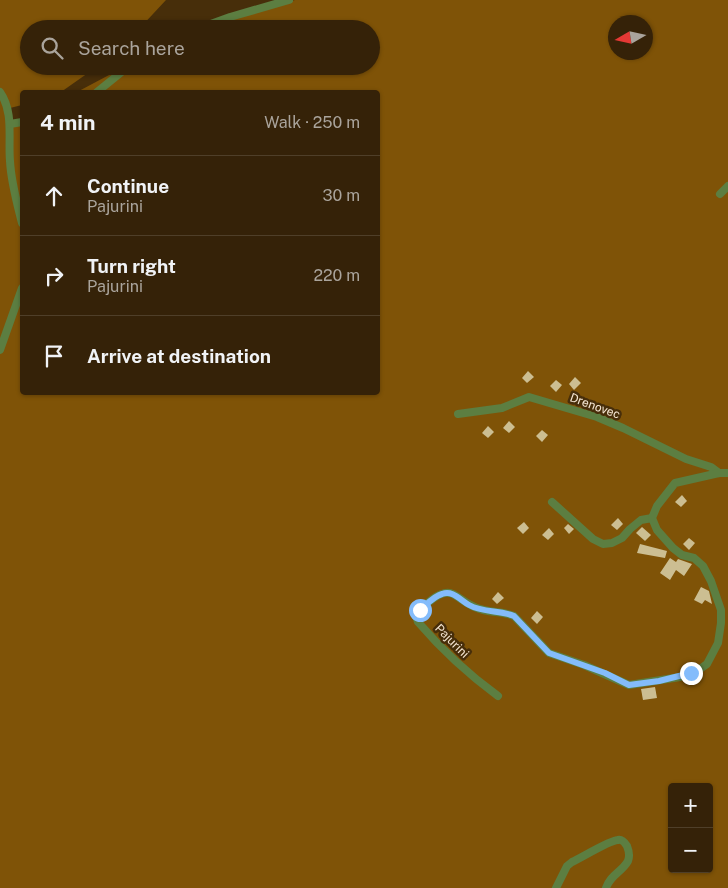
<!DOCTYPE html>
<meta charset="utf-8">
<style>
body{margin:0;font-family:"Public Sans",sans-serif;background:#402f16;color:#f1f3f6}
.controls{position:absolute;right:15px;bottom:15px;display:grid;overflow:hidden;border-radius:5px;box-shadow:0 1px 4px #0004}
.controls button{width:45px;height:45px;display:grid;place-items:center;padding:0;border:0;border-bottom:1px solid #4f3f29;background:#352208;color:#f1f3f6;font:25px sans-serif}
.compass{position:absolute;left:608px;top:15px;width:45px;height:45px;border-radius:50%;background:#352208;box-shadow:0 1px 4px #0004;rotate:261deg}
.stop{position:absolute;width:15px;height:15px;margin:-11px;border:4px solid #84bcfb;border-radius:50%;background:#fff}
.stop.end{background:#84bcfb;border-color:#fff;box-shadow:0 1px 5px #0008}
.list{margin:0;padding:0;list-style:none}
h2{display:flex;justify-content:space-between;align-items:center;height:65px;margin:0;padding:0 20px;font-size:21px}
h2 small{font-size:16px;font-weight:400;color:#aaa49c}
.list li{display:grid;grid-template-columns:32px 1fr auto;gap:15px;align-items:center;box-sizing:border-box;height:80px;padding:0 20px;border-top:1px solid #4f3f29}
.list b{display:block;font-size:19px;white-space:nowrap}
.list p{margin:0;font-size:16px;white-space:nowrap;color:#aaa49c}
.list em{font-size:16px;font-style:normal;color:#aaa49c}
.icon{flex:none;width:28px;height:28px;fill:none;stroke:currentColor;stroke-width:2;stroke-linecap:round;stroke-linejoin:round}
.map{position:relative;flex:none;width:728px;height:888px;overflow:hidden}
.search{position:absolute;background:#352208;box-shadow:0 1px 4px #0004;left:20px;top:20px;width:360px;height:55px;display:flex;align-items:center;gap:12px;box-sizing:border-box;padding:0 18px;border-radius:28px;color:#aaa49c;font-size:19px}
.panel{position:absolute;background:#352208;box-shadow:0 1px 4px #0004;left:20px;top:90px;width:360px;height:305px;border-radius:5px}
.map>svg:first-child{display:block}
.green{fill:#7f5307;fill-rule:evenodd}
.building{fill:#ccbe92}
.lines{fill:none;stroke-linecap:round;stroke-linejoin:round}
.street{stroke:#5c7e41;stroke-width:8}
.route{stroke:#84bcfb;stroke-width:6}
.labels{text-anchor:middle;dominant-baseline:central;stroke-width:5;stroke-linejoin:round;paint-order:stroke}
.street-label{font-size:12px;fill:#f6e7d4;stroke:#472e0a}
</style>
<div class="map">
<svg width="728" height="888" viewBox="0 0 728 888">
<rect width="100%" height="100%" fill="#472e0a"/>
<!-- green -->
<path class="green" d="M0,0H166L139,29H29V66H98L61,92H22V105L10,108L7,129L22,121V392H378V92H77L126,66H371V29H197L211,21L295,0H728V888H0ZM616,22H646V52H616ZM672,787H709V869H672Z"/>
<!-- building -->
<g class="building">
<polygon points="528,371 534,377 527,383 522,378"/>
<polygon points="575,377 581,383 574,390 569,384"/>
<polygon points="556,380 562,385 556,392 550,386"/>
<polygon points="509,421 515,427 509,433 503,428"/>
<polygon points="488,426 494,432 488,438 482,433"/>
<polygon points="542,430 548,435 542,442 536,436"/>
<polygon points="682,495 687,501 681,507 675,502"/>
<polygon points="618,518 623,524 617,530 611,525"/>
<polygon points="524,522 529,528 523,534 517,528"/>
<polygon points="568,524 574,529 569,534 564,528"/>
<polygon points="642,527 651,535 645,541 636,533"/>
<polygon points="549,528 554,534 548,540 542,535"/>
<polygon points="689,538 695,543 689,550 683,544"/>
<polygon points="640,544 667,551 665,558 637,553"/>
<polygon points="670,558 676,562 678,559 692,564 684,576 676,570 670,580 660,573"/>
<polygon points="701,587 709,591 712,604 705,600 702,604 694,600"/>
<polygon points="498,592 504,598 497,604 492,599"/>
<polygon points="537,611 543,617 537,624 531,618"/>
<polygon points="655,687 657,698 643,700 641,689"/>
</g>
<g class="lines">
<!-- street -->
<g class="street">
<polyline points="197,29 230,17 289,0"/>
<path d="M0,92C14,112 8,138 10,161C11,182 17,203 22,223"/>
<polyline points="97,92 129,66"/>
<polyline points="10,124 22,122"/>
<polyline points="720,194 728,186"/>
<polyline points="0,350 22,288"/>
<polyline points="458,414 502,408 529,397 597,417 623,428 686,459 711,467 719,473"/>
<polyline points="552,502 593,539 603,544 612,543 622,538 630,529 641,520 652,518"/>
<path d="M498,696C468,674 442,650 418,622L416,616C423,606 441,588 453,594C462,599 468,605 477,608C489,613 503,611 514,616L549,653L584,665L629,685L680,677L700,669L707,664L718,643L721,623V610L711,581L703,566L694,558L682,555L673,548L657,530L652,518L657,506L675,483L719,473H728"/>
<path d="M556,888L567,866L572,862C581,858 610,840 618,840C622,839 625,843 627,846C629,851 630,856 628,861C622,872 610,875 606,888"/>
</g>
</g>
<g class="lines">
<!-- route -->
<path class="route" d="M420,610C426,605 434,596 442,594C453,590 460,600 469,605C483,613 500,610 514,616L549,653L605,673L629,685L659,681L691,673"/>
</g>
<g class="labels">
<!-- street labels -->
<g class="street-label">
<text transform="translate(595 406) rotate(20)">Drenovec</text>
<text transform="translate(452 641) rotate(45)">Pajurini</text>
</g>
</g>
</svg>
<div class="controls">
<button>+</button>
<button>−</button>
</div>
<svg class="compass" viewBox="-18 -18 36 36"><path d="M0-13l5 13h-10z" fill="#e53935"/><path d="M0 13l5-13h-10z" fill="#aaa49c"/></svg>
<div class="stop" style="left:420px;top:610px"></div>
<div class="stop end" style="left:691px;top:673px"></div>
<div class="search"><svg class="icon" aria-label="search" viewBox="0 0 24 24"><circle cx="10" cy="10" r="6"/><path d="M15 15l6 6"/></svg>Search here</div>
<section class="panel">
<h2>4 min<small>Walk · 250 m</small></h2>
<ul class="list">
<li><svg class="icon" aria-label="ahead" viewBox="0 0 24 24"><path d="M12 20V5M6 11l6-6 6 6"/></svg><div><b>Continue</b><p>Pajurini</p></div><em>30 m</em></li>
<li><svg class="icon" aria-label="right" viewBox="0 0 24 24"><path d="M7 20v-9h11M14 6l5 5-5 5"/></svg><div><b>Turn right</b><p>Pajurini</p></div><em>220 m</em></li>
<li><svg class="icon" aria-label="arrive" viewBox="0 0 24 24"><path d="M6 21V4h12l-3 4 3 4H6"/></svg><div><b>Arrive at destination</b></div></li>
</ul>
</section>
</div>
